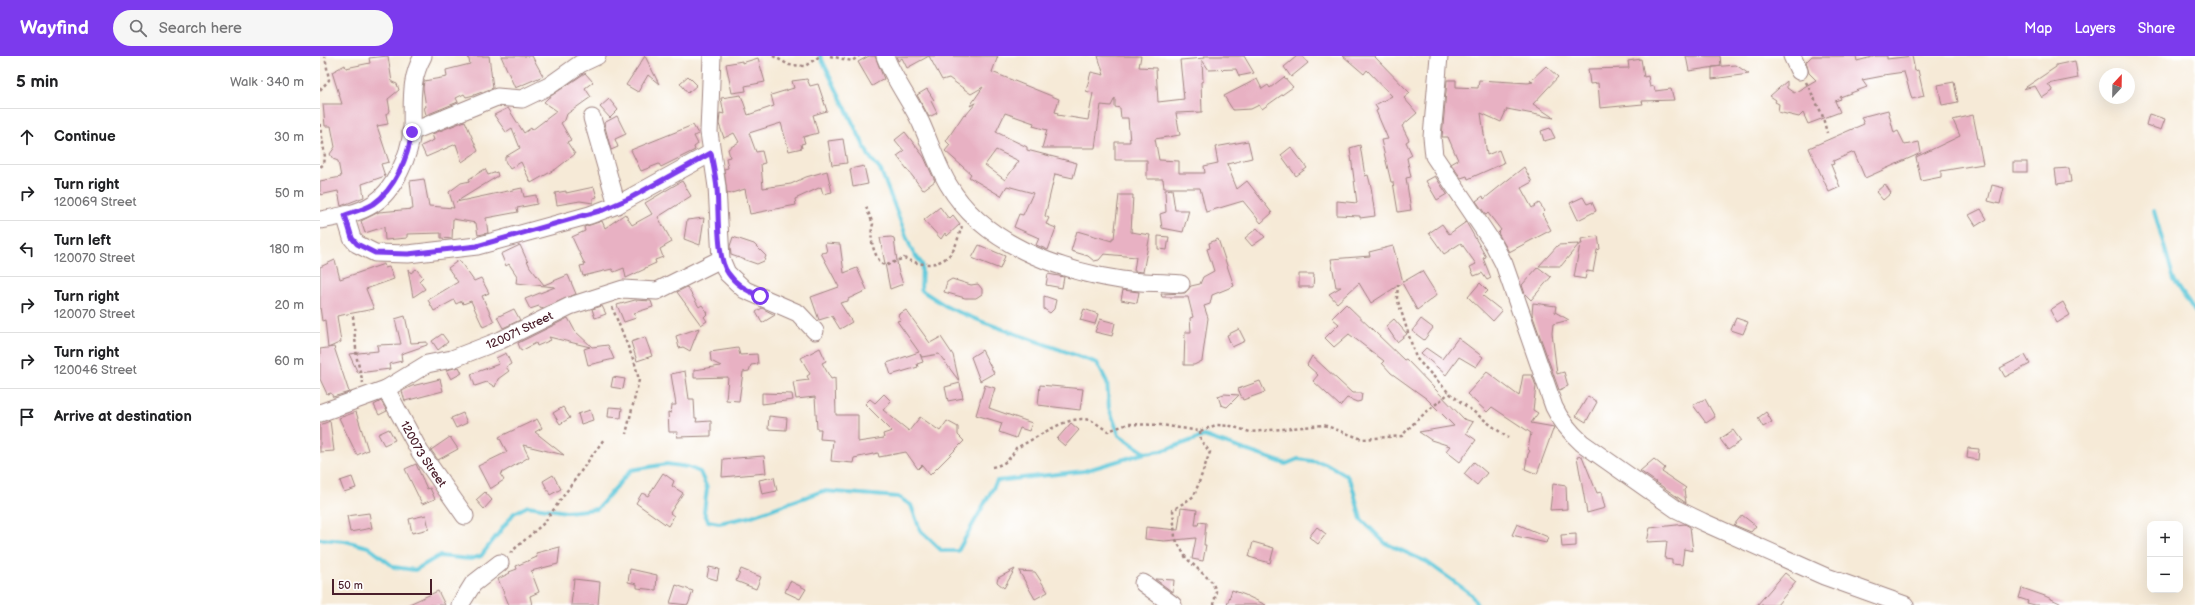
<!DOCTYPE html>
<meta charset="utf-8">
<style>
body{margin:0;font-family:"Balsamiq Sans",sans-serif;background:#f6f6f6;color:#202124}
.controls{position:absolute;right:12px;bottom:12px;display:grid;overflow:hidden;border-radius:8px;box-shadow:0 4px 16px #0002}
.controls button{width:36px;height:36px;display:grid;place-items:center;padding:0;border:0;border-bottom:1px solid #e0e0e0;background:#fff;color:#202124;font:20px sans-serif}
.compass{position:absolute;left:1779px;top:12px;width:36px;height:36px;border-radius:50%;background:#fff;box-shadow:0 4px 16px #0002;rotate:22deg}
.scale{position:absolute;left:12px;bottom:10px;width:100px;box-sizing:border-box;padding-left:4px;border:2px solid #4a1f2b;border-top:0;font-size:11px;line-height:14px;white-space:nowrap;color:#4a1f2b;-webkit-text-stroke:3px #fff;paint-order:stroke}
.stop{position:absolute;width:12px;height:12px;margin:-9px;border:3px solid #7c3aed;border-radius:50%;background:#fff}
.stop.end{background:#7c3aed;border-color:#fff;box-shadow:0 1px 4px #0008}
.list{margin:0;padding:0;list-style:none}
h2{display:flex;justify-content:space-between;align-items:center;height:52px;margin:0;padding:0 16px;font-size:17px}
h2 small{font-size:13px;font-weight:400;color:#757577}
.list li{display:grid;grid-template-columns:26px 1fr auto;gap:12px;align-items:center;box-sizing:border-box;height:56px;padding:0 16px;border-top:1px solid #e0e0e0}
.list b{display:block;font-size:15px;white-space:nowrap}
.list p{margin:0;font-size:13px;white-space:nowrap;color:#757577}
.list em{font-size:13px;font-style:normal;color:#757577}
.icon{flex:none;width:22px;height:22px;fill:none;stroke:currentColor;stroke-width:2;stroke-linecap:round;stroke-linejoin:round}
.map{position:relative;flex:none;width:1875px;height:549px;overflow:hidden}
header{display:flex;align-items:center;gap:24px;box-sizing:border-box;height:56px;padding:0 20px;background:#7c3aed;color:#fff}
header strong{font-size:19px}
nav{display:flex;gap:22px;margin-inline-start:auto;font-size:14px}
.search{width:280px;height:36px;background:#f6f6f6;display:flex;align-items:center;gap:10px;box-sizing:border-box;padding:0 14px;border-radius:22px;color:#757577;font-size:15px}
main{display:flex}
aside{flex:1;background:#fff}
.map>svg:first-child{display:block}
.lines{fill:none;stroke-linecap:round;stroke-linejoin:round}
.stream{stroke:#5fc8da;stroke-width:4}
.building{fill:#e8b1c3;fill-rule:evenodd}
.minor-casing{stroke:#a08481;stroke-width:19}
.path{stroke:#a08481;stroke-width:2.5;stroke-dasharray:3 3;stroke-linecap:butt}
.minor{stroke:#fff;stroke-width:17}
.route{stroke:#7c3aed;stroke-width:5}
.labels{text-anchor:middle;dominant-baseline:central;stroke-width:3.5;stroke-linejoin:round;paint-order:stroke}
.street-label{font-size:12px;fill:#4a1f2b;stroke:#fff}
</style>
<header>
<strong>Wayfind</strong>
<div class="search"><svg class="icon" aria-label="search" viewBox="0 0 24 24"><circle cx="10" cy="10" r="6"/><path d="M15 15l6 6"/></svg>Search here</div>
<nav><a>Map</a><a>Layers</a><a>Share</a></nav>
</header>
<main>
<aside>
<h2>5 min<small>Walk · 340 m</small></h2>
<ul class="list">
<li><svg class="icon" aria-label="ahead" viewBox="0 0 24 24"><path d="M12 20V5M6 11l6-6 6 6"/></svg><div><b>Continue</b></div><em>30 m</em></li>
<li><svg class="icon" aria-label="right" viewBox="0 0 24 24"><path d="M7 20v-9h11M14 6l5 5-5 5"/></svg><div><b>Turn right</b><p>120069 Street</p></div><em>50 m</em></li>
<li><svg class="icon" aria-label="left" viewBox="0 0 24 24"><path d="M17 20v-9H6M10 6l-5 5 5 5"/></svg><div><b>Turn left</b><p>120070 Street</p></div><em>180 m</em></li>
<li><svg class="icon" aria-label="right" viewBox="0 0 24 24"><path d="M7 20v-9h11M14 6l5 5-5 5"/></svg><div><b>Turn right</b><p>120070 Street</p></div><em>20 m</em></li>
<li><svg class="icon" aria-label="right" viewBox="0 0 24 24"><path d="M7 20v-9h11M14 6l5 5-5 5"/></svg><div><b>Turn right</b><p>120046 Street</p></div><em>60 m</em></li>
<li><svg class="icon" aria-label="arrive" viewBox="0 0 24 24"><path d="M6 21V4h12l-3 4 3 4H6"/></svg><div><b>Arrive at destination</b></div></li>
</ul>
</aside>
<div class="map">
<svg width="1875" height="549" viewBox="0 0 1875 549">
<rect width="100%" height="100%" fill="#fff"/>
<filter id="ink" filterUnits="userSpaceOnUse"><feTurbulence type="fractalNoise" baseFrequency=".025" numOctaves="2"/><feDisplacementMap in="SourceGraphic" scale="8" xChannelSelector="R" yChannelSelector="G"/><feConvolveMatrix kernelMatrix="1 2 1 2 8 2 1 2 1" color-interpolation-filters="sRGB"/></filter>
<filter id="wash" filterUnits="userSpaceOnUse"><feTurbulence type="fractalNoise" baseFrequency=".012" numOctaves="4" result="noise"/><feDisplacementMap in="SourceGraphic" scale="16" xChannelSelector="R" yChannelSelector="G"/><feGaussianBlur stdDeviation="0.9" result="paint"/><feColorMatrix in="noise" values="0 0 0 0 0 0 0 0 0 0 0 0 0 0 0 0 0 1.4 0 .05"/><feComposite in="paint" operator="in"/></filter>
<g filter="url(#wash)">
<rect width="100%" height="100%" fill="#f6ead7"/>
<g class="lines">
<!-- stream -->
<g class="stream">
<polyline points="500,0 549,100 561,115 592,195 602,208 601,234 629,252 663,266 777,307 787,326 789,352 799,379 825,397 842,395 884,380 966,408 978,403 1005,407 1027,420 1032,429 1041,463 1065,487 1107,506 1151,538 1157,549"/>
<polyline points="1834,155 1854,224 1875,256"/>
<polyline points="0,483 25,485 48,491 74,511 95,514 119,500 150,503 161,500 194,457 208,450 246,456 277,453 311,414 347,408 368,411 380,416 387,432 384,456 388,465 399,467 429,461 503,435 578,441 591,449 600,474 622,495 638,495 677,425 764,415 825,397"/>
</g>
</g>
<g id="blocks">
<!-- building -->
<g class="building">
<polygon points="68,0 72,26 77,28 79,34 68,43 70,55 66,58 68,68 57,70 69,106 61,108 65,120 42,128 44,141 21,150 18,135 0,139 0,125 21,121 18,105 13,103 10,98 15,91 11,70 5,70 3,48 22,48 12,16 25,9 26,12 50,7 49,2"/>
<polygon points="148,0 169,0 173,32 154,39 146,41 144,38 136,42 138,46 106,59 104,51 106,51 103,32 104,25 127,21 126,14 150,8"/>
<polygon points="181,0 212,0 223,20 195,32"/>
<polygon points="325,0 339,28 328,19 318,36 306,29"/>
<polygon points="549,0 555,0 564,23 552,30 538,6"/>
<path d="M576,0H678L672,16L739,43L735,56L738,57L737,59L768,64L773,37L766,35L771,16L784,19L778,0H821L819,11L836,12L838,46L864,43L860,4L885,2L884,0H924L934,17L919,20L916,13L889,14L882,4L883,25L881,26L882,56L856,57L860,79L835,83L839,104L859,105V117H885L884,110L898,107L895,91L928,85L932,102L907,108L917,133L927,125L952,157L941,167L923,145L886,156L880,132H844L843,123H827V104H795V86H810L808,62H801L800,52L795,51V42L791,50L781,49L775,92H722L727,74L713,70L714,67L685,57L676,76L707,91V94L757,107L753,122L735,118L725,160L729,162L726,168L736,172L728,194L726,193L716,189L719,182L694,171L699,158L703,159L713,137L687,130L681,140L649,121L651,118L625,95L630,89L626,85L644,58L646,59L656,47L650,50L663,31L651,38L629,22L622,24L609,0L587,12L582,2L578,5ZM676,94L699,105L685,124L665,109Z"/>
<polygon points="977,0 982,0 988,7 971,21 964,11"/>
<polygon points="1023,0 1054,0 1090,37 1084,42 1097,57 1082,70 1089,84 1086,86 1092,99 1087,102 1091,121 1086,122 1091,154 1078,156 1073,126 1071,126 1061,84 1068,83 1056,55 1058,54 1055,49 1072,40 1047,14 1044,18"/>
<polygon points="1366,0 1400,0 1401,10 1369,15"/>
<polygon points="1492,0 1536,0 1537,5 1556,0 1567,0 1567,3 1592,0 1595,15 1598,14 1604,40 1592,43 1584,16 1563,19 1563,20 1542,24 1547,31 1520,41 1521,43 1515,45 1520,56 1488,68 1483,57 1479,61 1458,56 1459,48 1455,46 1456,44 1450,40 1467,25 1467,32 1474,37 1496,24 1489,17 1486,6"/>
<polygon points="438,2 445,26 425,30 426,35 412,37 406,8 422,5 422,7"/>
<polygon points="1321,3 1324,21 1328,20 1330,31 1334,30 1335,35 1351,33 1354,44 1322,45 1323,48 1280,52 1278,27 1270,28 1268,13 1309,12 1308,5"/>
<polygon points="1755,5 1758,22 1728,28 1733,35 1722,42 1715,30 1703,33 1736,11 1736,9"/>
<polygon points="1416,9 1429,18 1392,23 1392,11"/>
<polygon points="1226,10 1238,21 1213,48 1234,62 1187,53 1181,66 1161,57 1167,99 1179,94 1184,107 1148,123 1147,120 1141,122 1131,108 1138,104 1128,81 1122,81 1127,24 1136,24 1136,31 1158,32 1159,24 1208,27 1213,26 1210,25"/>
<polygon points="265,17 273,26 265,32 271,41 247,58 245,64 241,67 251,84 247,86 255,98 236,113 211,127 201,106 190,113 185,105 185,101 200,92 192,72 186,76 174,59 188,52 204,77 211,72 212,74 237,55 224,46 228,42"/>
<polygon points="368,20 377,29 368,37 360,27"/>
<polygon points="964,21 973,31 942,53 939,49 931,53 913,54 904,40 937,23 942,33 948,29 950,32"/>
<polygon points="487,23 490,30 498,28 507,55 493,59 498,77 483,81 485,87 481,88 482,92 469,95 461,67 429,77 436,96 442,95 445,107 441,108 443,132 471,128 486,121 507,115 512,136 503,138 501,131 475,143 476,149 430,158 425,133 408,138 407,137 404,113 408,112 406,102 410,101 408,93 419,86 414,77 404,82 399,68 400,57 404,58 401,42 421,39 428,59 454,50 451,39 474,32 472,25"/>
<polygon points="1634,26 1638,46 1622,49 1618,29"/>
<polygon points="607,33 614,44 611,45 617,57 609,61 597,39"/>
<polygon points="289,43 298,54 290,62 280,51"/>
<polygon points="1568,54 1574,77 1578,75 1585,89 1599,86 1601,97 1545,122 1534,96 1513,105 1514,108 1511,109 1520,131 1509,136 1489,92 1544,68 1541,61"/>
<polygon points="1829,58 1845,63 1841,74 1826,69"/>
<polygon points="1653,59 1663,108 1621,115 1621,121 1601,125 1596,101 1640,80 1633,64"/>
<polygon points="297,60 306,78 295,83 298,91 291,94 284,67"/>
<polygon points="145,65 158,95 142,106 136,88 106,101 101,90 114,84 112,78"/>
<polygon points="373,69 378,78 374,80 378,88 374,91 375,94 341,111 339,108 321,115 311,94"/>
<polygon points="1230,72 1235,82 1224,85 1221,75"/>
<polygon points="585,76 604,101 615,125 603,134 577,100 584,95 575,84"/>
<polygon points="523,83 527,107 512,109 508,85"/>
<polygon points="1040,89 1045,120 1048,119 1051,131 1055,160 1040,162 1040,160 1017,159 1017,145 1037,147 1030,92"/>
<polygon points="971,91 987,112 976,120 961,99"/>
<rect x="1693" y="106" width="14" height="10"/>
<polygon points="544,110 548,128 533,131 530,113"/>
<polygon points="1204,111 1212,126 1201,132 1212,152 1219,147 1225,155 1222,158 1231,174 1189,196 1178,177 1181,174 1168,157 1166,159 1156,145 1163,140 1164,143"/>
<polygon points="1749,112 1751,126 1737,128 1735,113"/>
<polygon points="165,113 168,119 177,116 178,120 136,146 202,132 204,141 216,139 217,148 197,152 198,156 193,157 166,162 168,177 158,179 156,167 133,163 132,183 121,182 121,177 87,178 87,182 65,184 64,171 45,177 41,165 59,156 93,153 90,125 104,123 109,150 134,152 129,136 141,127 150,125 149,123"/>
<polygon points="1115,120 1127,138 1117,144 1106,125"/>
<polygon points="362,125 371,140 338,161 352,186 340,193 343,201 335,204 336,207 325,212 325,213 306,222 304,212 294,216 292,213 263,220 260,210 265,209 252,181 265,175 264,171 282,165 285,172 305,158 312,169 332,158 325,147"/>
<polygon points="1565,128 1571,137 1563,144 1556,136"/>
<polygon points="1672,129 1684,132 1680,148 1668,145"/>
<polygon points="274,131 277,141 273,142 273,147 260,145 237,149 235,137 246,135 246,137"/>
<polygon points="852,133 855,154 869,154 863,176 842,172 840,158 846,156 845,134"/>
<polygon points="799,139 813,139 811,176 830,179 823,216 814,215 816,201 784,198 779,204 774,205 768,200 751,195 757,175 792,185 792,182 794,182"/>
<polygon points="1263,141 1267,148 1272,146 1276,155 1258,164 1250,147"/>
<polygon points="620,151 629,163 633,159 640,168 627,180 625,177 621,183 604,164"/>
<polygon points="1661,153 1667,163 1656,170 1649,159"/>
<polygon points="384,162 380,189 364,183 367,164"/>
<polygon points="1146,166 1166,201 1163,202 1171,222 1167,224 1162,217 1154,220 1150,211 1156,208 1141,187 1124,198 1109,177 1122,168 1129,178"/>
<polygon points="937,172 945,181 932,190 925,182"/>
<polygon points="838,180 849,181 847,194 838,193"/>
<polygon points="1278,180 1280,193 1277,194 1273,216 1267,215 1265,223 1254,221 1260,188 1262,188 1261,183"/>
<polygon points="413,181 434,188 446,200 444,205 437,208 411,199 410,190"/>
<polygon points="571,181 574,182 578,213 583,228 570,233 560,182"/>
<polygon points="898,183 914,230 892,239 890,248 884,250 888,262 882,305 874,309 864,309 865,276 871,276 870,262 873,261 868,241 842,241 841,238 865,237 871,230 880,228 883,221 894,215 887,193 890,192 889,187"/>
<polygon points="505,187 520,188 524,217 537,212 547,234 528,243 528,245 520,247 532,266 520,273 512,260 499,264 491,241 519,231 501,197 507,196"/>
<polygon points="1259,188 1241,210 1219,210 1238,189"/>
<polygon points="200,189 210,211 224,229 248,219 256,238 221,253 219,250 210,253 205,243 235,231 196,227 197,220 189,208 186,210 181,198"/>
<polygon points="659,189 685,200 680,213 652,202"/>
<polygon points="1073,190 1083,226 1102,215 1117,239 1097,254 1082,227 1051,247 1039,227 1017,247 1009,238 1021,231 1016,231 1011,203 1050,200 1049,196"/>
<polygon points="15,204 20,223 64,208 65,212 69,211 74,223 46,233 54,253 17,260 21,286 8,292 5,264 2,265 0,251 0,211"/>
<polygon points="139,204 154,225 161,222 169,237 162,240 174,266 163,271 151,245 143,248 142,245 136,248 134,244 114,255 108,244 138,226 128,212"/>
<polygon points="1218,211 1231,221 1211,244 1205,238 1202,229"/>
<polygon points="88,213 91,217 96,213 103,221 99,225 105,233 93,241"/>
<polygon points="728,218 744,221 742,232 726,229"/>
<polygon points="979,218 994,218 993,231 979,231"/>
<polygon points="632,223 651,229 658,228 662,233 662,238 656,242 645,242 624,236 627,226"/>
<polygon points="1160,227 1168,235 1163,240 1182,255 1173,265 1148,241"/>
<polygon points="367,231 379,251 382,249 388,257 384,261 387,265 381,269 357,236"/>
<polygon points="803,234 819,236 817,247 801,244"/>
<polygon points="724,240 736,244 734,253 730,257 724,253"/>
<polygon points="315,244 331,245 333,251 314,257 316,262 304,266 297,249"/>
<polygon points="1743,246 1750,259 1737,267 1730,254"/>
<polygon points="1213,247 1236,250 1235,256 1249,264 1233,268 1232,277 1237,318 1244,316 1248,330 1239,334 1212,258"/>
<polygon points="1026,248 1084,304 1086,303 1144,363 1153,366 1146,377 1156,384 1140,406 1126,395 1130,390 1111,384 1099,376 1134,370 1107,343 1071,317 1062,307 1064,305 1029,278 1014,291 1005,282 1019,268 1012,262"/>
<polygon points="282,250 286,258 275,262 272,253"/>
<polygon points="442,252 455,259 442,267 436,256"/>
<polygon points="194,253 200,264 183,272 177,261"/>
<polygon points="764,253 778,258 775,268 760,264"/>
<polygon points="586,254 610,287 621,281 633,299 639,325 619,298 602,301 600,298 603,306 597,308 598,311 571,319 567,307 599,296 577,265 581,264 578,259"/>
<polygon points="85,260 91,287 107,286 107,289 81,298 82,305 69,308 70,313 38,317 29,298 58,295 57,289 81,288 75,263"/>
<polygon points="248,262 255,275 272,291 288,289 294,303 268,309 264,293 270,291 229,281 231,284 217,290 216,287 201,295 198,287"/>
<polygon points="1416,262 1428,266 1423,278 1411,274"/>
<polygon points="780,263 795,267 792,280 775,276"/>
<polygon points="1074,263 1087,278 1077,286 1066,270"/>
<polygon points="1101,263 1113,272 1104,284 1092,275"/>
<polygon points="379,272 370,295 363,291 359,292 356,280"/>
<polygon points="919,273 925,285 912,291 907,279"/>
<polygon points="122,278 128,286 118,294 112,285"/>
<polygon points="325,281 332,300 317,305 311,286"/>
<polygon points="1138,282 1163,301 1156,311 1139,301 1126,319 1101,297 1106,292 1122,303"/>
<polygon points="14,291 29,336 13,341 11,337 7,338 0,323 0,293"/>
<polygon points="418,292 420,299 437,298 438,308 431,309 429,315 423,316 419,345 406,344 408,321 374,322 374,314 401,310 391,305 390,296"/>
<polygon points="500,292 506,305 502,307 511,323 515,322 516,359 538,359 538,386 564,382 563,378 572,375 545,348 550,343 555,347 564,338 571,345 563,354 589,375 600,361 620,375 627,365 638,371 638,379 644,385 610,419 602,409 598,413 586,396 559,401 558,397 534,402 533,407 511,405 513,384 500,383 501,373 497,373 495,341 476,343 473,326 489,324 487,320 490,318 481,302"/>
<polygon points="662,294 674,317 660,325 651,301"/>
<polygon points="186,297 191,308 186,311 189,315 178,323 175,331 167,326 155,330 151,318 179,308 176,302"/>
<polygon points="1705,299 1710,308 1685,321 1680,312"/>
<polygon points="992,300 1032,337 1042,337 1041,345 1037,346 1027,342 1020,350 993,325 998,319 987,309"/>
<polygon points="139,311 142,317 131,323 126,314"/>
<polygon points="365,315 369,343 374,343 375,362 377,362 376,366 391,365 391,380 357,381 358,376 349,376 348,356 351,357 352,349 356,349 351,318"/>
<polygon points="1167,316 1199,340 1203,319 1212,319 1216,330 1213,354 1218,357 1211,367 1234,371 1217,418 1205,413 1208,398 1210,395 1208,393 1211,377 1172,351 1167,356 1147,338"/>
<polygon points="293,321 305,323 303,333 291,331"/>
<polygon points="120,323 123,335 85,345 82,335 92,330"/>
<polygon points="940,325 945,336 923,344 918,333"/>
<polygon points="640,327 643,342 628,345 625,331"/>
<polygon points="665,329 675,332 669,352 712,367 709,375 700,372 696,382 679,376 682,367 656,359"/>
<polygon points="720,329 763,333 760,354 718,349"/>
<polygon points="442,337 472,338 473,344 442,348"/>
<polygon points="904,338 919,339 907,351 901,349 898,340"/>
<polygon points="1268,340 1277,346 1266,366 1256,360"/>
<polygon points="1385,343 1395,361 1386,367 1373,349"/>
<polygon points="61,345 67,355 59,359 54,349"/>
<polygon points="243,351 250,362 240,368 233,357"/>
<polygon points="289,351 302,352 301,362 288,361"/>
<polygon points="270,354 273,364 261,368 258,358"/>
<polygon points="36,356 48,394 37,399 19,362"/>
<polygon points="1446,356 1452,366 1443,371 1438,362"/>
<polygon points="143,357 147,367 136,372 131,362"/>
<polygon points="449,360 467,362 466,374 448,373"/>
<polygon points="217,363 222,372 215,376 244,399 203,389 209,401 180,418 184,424 170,433 158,410 187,396 179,381"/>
<polygon points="10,365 14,395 0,396 0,369"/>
<polygon points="751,367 759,374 745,390 737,383"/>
<polygon points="69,373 75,384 64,389 58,378"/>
<polygon points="1413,374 1421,385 1408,394 1400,383"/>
<polygon points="130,381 138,393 118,404 111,394"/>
<polygon points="1648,392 1659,393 1658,404 1647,402"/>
<polygon points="444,400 446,417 402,421 403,403"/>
<polygon points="1262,400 1277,437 1281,436 1285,452 1267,457 1257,401"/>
<polygon points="1334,403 1345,412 1342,416 1366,432 1364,434 1366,447 1320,415"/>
<polygon points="1154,406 1167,417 1157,429 1144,418"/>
<polygon points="96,408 107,433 110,432 115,443 102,448 85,413"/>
<polygon points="343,417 354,425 352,430 363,437 350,457 354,460 348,470 316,447 322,437 328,440"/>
<polygon points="233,419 241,433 230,439 223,425"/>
<polygon points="32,421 36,432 24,436 20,425"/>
<polygon points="454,421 457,435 442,438 439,424"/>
<polygon points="1233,428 1246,430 1247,453 1230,454"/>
<polygon points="165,436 172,444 164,453 156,444"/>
<polygon points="861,452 877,454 875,469 878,469 879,466 886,467 884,489 886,489 883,505 872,503 876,482 844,485 825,483 826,471 858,474"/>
<polygon points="49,457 52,472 30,476 27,460"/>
<polygon points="106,459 109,473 92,477 89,463"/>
<polygon points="1422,459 1436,470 1431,476 1414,469"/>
<polygon points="1197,468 1228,481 1226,487 1192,479"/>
<polygon points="1365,468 1370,471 1373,495 1364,493 1362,509 1352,508 1352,504 1345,503 1347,485 1327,486 1330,472"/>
<polygon points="997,471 1006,478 998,488 989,481"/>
<polygon points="1256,478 1256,490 1242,491 1241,479"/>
<polygon points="933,486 954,492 950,507 929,501"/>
<polygon points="240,491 238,508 211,515 219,536 210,540 212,549 189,549 178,523 190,517 189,516 197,513 196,510 217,501 216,497"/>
<polygon points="389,511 399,513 397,524 387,521"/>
<polygon points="310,513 337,519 336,534 317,532 317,528 308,526"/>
<polygon points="421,513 441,521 436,533 416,525"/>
<polygon points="695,513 684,532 677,526 678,522"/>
<polygon points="699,515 715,516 728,536 715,543"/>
<polygon points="1465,517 1476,526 1457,549 1437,549"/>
<polygon points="254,523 280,526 278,549 251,549"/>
<polygon points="835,523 854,524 853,536 851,535"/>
<polygon points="470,525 486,533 480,543 465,536"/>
<polygon points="356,529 373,535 368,549 350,547"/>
<polygon points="1702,532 1725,540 1744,549 1715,549 1707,547 1708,545 1699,542"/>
<polygon points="912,534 925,539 946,549 907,549"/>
<polygon points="118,535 125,549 87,549"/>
</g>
</g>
</g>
<g filter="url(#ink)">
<use href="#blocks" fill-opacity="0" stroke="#a08481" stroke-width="1"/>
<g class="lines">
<defs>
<g id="minor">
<polyline points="392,0 389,76 397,131 401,203 407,217 425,234 478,257 495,275"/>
<path d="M565,0C574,24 590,44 601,67C610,87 617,109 628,128C662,187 737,214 801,224C820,227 841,226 861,228"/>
<path d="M1119,0L1112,81L1114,100L1174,189L1184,208L1234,351C1241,366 1250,376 1262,387L1356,453L1383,466L1504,520L1585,549"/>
<polyline points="1472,0 1479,15"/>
<polyline points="272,62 297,149"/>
<polyline points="91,76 177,41 202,43 229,30 260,8 277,0"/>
<polyline points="25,159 32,182 37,188 55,197 88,198 157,190 270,159 297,149 391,97"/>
<path d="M0,164C17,161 38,158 53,148C74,135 90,99 92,74C93,46 89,25 103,0"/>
<path id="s1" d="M66,333L100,396L145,460"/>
<path id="s2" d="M0,357L66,333L107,308L132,303L181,284L250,250L303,233L337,235L401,203"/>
<polyline points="823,527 853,549"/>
<polyline points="140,549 153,528 180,507"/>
</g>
</defs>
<!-- minor casing -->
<use href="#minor" class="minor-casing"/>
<!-- path -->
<g class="path">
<polyline points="453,0 469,9 485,10 500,0"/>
<polyline points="510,0 532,5 539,0"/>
<polyline points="1486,26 1502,58 1507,77"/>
<polyline points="0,34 9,24 5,0"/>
<polyline points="0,68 5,101 4,108 0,111"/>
<path d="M546,151L553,168C549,181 553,198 562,208L567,209L584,202C599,210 620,212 632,196C637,189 639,178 642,170"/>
<polyline points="1078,228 1077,242 1096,302 1129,337 1188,382"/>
<polyline points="292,251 315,308 319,324 306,378"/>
<polyline points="33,260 37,303 43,327"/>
<polyline points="880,375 881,385 890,396 874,440 853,454 855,482 866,502 892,526 896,535 894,549"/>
<path d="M672,411C684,409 691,403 696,392C716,383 747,358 769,364C776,366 782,372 788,375L808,368L841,369L880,375L896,369L911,370L930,376L1004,369L1042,383L1082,380C1096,363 1112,352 1129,337"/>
<polyline points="190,497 224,467 284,383"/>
</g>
<!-- minor -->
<use href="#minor" class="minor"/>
</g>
</g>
<g class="lines" filter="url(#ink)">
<!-- route -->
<path class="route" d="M92,76C88,101 75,133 53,148C45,153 34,156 25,159L32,182L37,188L55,197L88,198L157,190L283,154L310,142L391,97C393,109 396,121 397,133C399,154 396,201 408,217C416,229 427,235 440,240"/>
</g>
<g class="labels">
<!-- street labels -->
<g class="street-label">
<text stroke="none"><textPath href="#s2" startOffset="217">120071 Street</textPath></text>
<text stroke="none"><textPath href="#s1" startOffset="75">120073 Street</textPath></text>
</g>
</g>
</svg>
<div class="controls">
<button>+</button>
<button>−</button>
</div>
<svg class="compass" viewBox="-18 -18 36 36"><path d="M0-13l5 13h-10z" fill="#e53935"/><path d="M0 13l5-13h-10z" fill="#757577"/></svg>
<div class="scale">50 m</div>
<div class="stop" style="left:440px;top:240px"></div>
<div class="stop end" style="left:92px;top:76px"></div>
</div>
</main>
